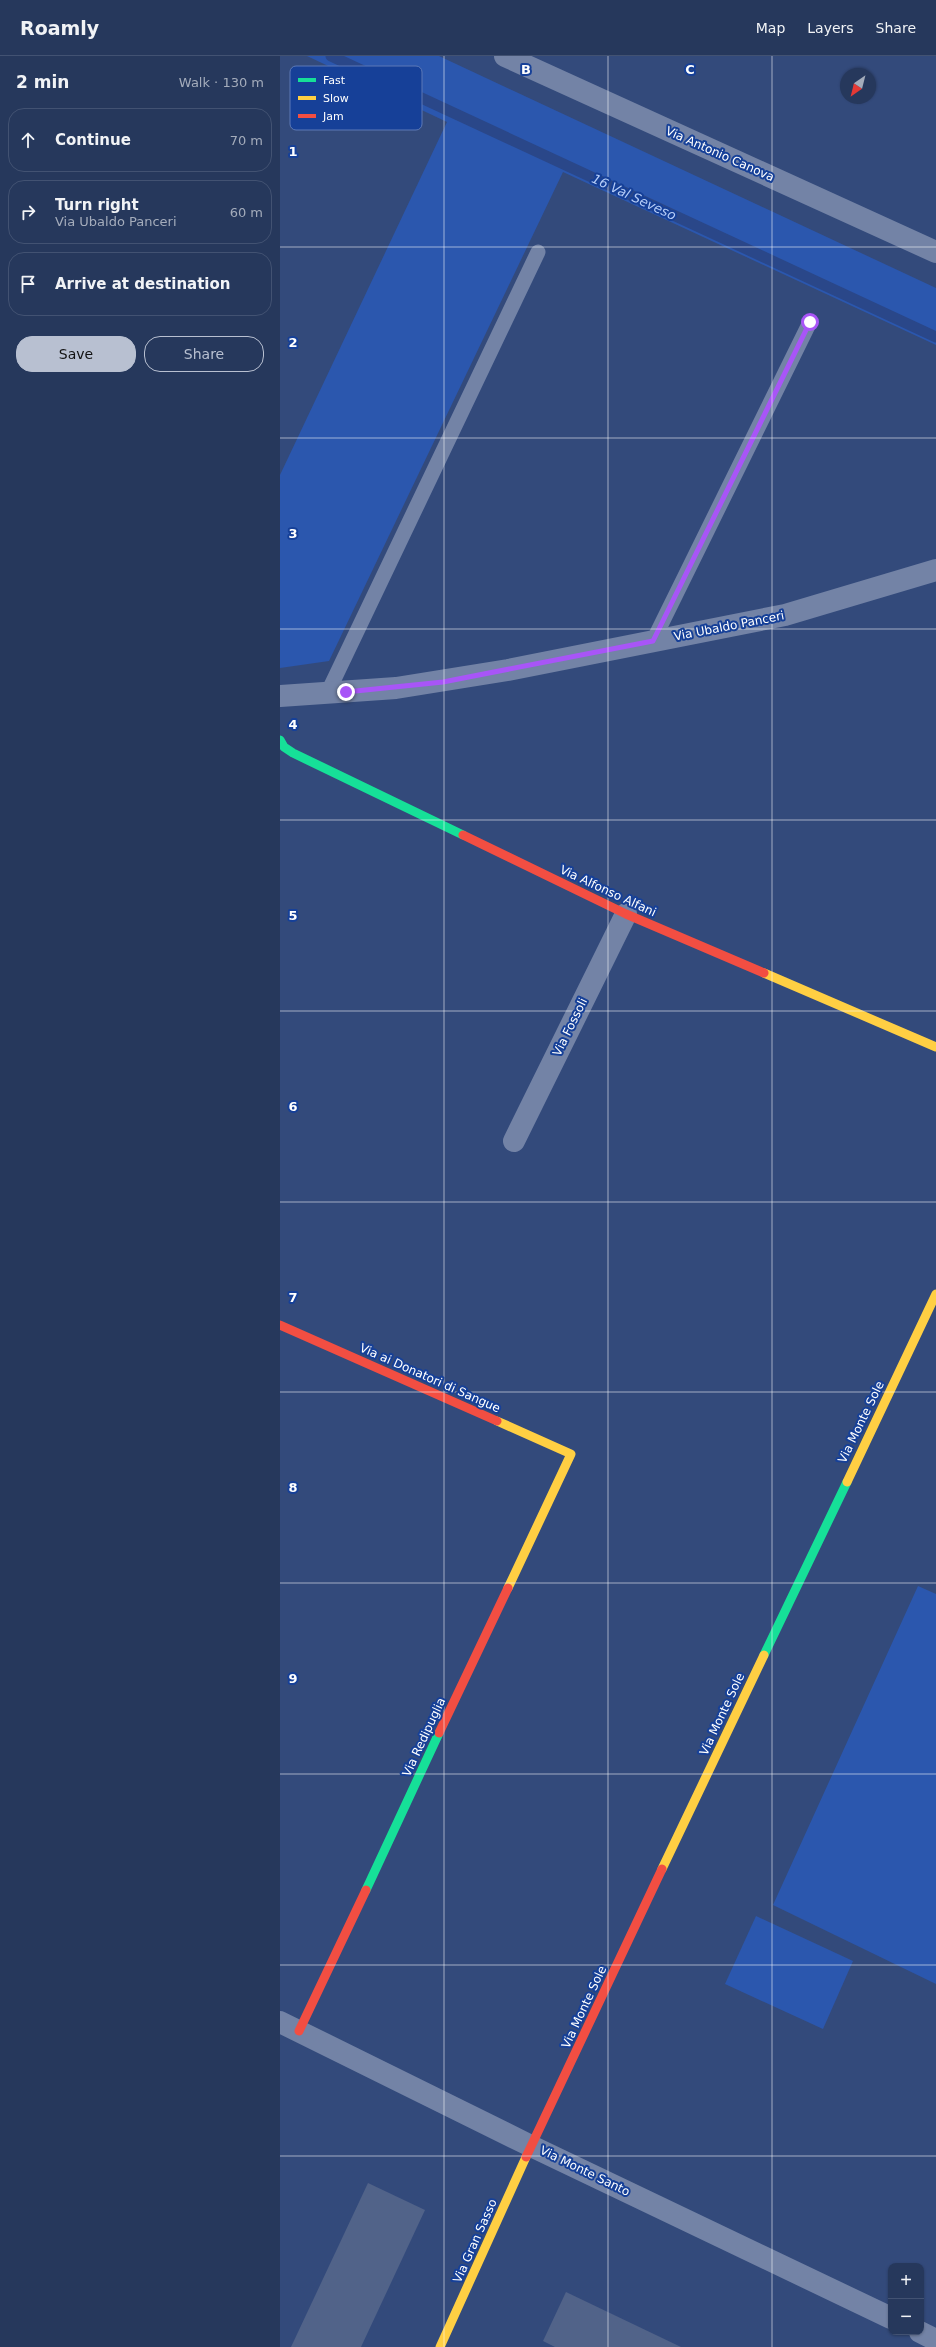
<!DOCTYPE html>
<meta charset="utf-8">
<style>
body{margin:0;font-family:"DejaVu Sans",sans-serif;background:#2e3f62;color:#f1f3f6}
.controls{position:absolute;right:12px;bottom:12px;display:grid;overflow:hidden;border-radius:8px;box-shadow:0 1px 3px #0004}
.controls button{width:36px;height:36px;display:grid;place-items:center;padding:0;border:0;border-bottom:1px solid #425272;background:#26385c;color:#f1f3f6;font:20px sans-serif}
.compass{position:absolute;left:560px;top:12px;width:36px;height:36px;border-radius:50%;background:#26385c;box-shadow:0 1px 3px #0004;rotate:215deg}
.stop{position:absolute;width:12px;height:12px;margin:-9px;border:3px solid #a855f7;border-radius:50%;background:#fff}
.stop.end{background:#a855f7;border-color:#fff;box-shadow:0 1px 4px #0008}
.list{margin:0;padding:0;list-style:none}
h2{display:flex;justify-content:space-between;align-items:center;height:52px;margin:0;padding:0 16px;font-size:17px}
h2 small{font-size:13px;font-weight:400;color:#a4acbb}
.list li{display:grid;grid-template-columns:26px 1fr auto;gap:12px;align-items:center;box-sizing:border-box;height:64px;margin:0 8px 8px;padding:0 8px;border:1px solid #425272;border-radius:16px}
.list b{display:block;font-size:15px;white-space:nowrap}
.list p{margin:0;font-size:13px;white-space:nowrap;color:#a4acbb}
.list em{font-size:13px;font-style:normal;color:#a4acbb}
.actions{display:flex;gap:8px;padding:12px 16px}
.actions a{flex:1;padding:9px 0;border:1px solid #b8c0d1;border-radius:16px;text-align:center;font-size:14px;color:#b8c0d1}
.actions .main{background:#b8c0d1;color:#111}
.icon{flex:none;width:22px;height:22px;fill:none;stroke:currentColor;stroke-width:2;stroke-linecap:round;stroke-linejoin:round}
.map{position:relative;flex:none;width:656px;height:2291px;overflow:hidden}
header{display:flex;align-items:center;gap:24px;box-sizing:border-box;height:56px;padding:0 20px;background:#26385c;border-bottom:1px solid #425272}
header strong{font-size:19px}
nav{display:flex;gap:22px;margin-inline-start:auto;font-size:14px}
main{display:flex}
aside{flex:1;background:#26385c}
.map>svg:first-child{display:block}
.green{fill:#2b57ae}
.lines{fill:none;stroke-linecap:round;stroke-linejoin:round}
.stream{stroke:#2a4789;stroke-width:11}
.building{fill:#516389}
.lane{stroke:#7383a6;stroke-width:15}
.street{stroke:#7383a6;stroke-width:22}
.fast{stroke:#16e098;stroke-width:9}
.slow{stroke:#ffcf43;stroke-width:9}
.jam{stroke:#f24e42;stroke-width:9}
.route{stroke:#a855f7;stroke-width:5}
.grid{fill:none;stroke:#fff;stroke-width:1;stroke-opacity:0.55}
.labels{text-anchor:middle;dominant-baseline:central;stroke-width:4;stroke-linejoin:round;paint-order:stroke}
.street-label{font-size:12px;fill:#fff;stroke:#164098}
.water-label{font-size:13px;font-style:italic;fill:#b6cdf8;stroke:#164098}
.key{fill:#164098;stroke:#5c79b7;stroke-width:1}
.key-label{font-size:11px;fill:#fff}
.grid-label{font-size:13px;text-anchor:middle;font-weight:bold;fill:#fff;stroke:#164098;stroke-width:4;stroke-linejoin:round;paint-order:stroke}
</style>
<header>
<strong>Roamly</strong>
<nav><a>Map</a><a>Layers</a><a>Share</a></nav>
</header>
<main>
<aside>
<h2>2 min<small>Walk · 130 m</small></h2>
<ul class="list">
<li><svg class="icon" aria-label="ahead" viewBox="0 0 24 24"><path d="M12 20V5M6 11l6-6 6 6"/></svg><div><b>Continue</b></div><em>70 m</em></li>
<li><svg class="icon" aria-label="right" viewBox="0 0 24 24"><path d="M7 20v-9h11M14 6l5 5-5 5"/></svg><div><b>Turn right</b><p>Via Ubaldo Panceri</p></div><em>60 m</em></li>
<li><svg class="icon" aria-label="arrive" viewBox="0 0 24 24"><path d="M6 21V4h12l-3 4 3 4H6"/></svg><div><b>Arrive at destination</b></div></li>
</ul>
<div class="actions"><a class="main">Save</a><a>Share</a></div>
</aside>
<div class="map">
<svg width="656" height="2291" viewBox="0 0 656 2291">
<rect width="100%" height="100%" fill="#334a7b"/>
<!-- green -->
<g class="green">
<polygon points="27,0 159,0 656,232 656,289 283,116 49,605 0,612 0,419 167,66"/>
<polygon points="638,1530 656,1538 656,1928 493,1849"/>
<polygon points="476,1860 573,1905 543,1973 445,1928"/>
</g>
<g class="lines">
<!-- stream -->
<polyline class="stream" points="51,0 656,281"/>
</g>
<!-- building -->
<g class="building">
<polygon points="88,2127 145,2154 81,2291 11,2291"/>
<polygon points="286,2236 401,2291 275,2291 263,2285"/>
</g>
<g class="lines">
<!-- lane -->
<g class="lane">
<polyline points="373,585 530,266"/>
<polyline points="48,636 258,196"/>
</g>
<!-- street -->
<g class="street">
<polyline points="225,0 656,196"/>
<polyline points="0,640 116,632 228,614 505,559 656,514"/>
<polyline points="234,1085 346,858"/>
<polyline points="0,1966 251,2090 611,2262"/>
<polyline points="640,2276 656,2284"/>
</g>
<!-- fast -->
<g class="fast">
<polyline points="0,684 4,691 13,697 183,779"/>
<polyline points="484,1599 567,1426"/>
<polyline points="86,1834 159,1677"/>
</g>
<!-- slow -->
<g class="slow">
<polyline points="484,917 656,991"/>
<polyline points="217,1365 291,1398 228,1532"/>
<polyline points="567,1426 656,1238"/>
<polyline points="382,1813 484,1599"/>
<polyline points="160,2291 246,2101"/>
</g>
<!-- jam -->
<g class="jam">
<polyline points="183,779 346,858 484,917"/>
<polyline points="0,1269 217,1365"/>
<polyline points="159,1677 228,1532"/>
<polyline points="19,1975 86,1834"/>
<polyline points="246,2101 382,1813"/>
</g>
</g>
<g class="lines">
<!-- route -->
<polyline class="route" points="66,636 163,626 373,585 530,266"/>
</g>
<!-- grid -->
<path class="grid" d="M164,0V2291M328,0V2291M492,0V2291M0,191H656M0,382H656M0,573H656M0,764H656M0,955H656M0,1146H656M0,1336H656M0,1527H656M0,1718H656M0,1909H656M0,2100H656"/>
<g class="labels">
<!-- street labels -->
<g class="street-label">
<text transform="translate(440 98) rotate(24)">Via Antonio Canova</text>
<text transform="translate(449 570) rotate(-11)">Via Ubaldo Panceri</text>
<text transform="translate(328 835) rotate(25)">Via Alfonso Alfani</text>
<text transform="translate(290 971) rotate(-64)">Via Fossoli</text>
<text transform="translate(150 1322) rotate(24)">Via ai Donatori di Sangue</text>
<text transform="translate(581 1366) rotate(-64)">Via Monte Sole</text>
<text transform="translate(442 1658) rotate(-65)">Via Monte Sole</text>
<text transform="translate(144 1681) rotate(-65)">Via Redipuglia</text>
<text transform="translate(304 1951) rotate(-65)">Via Monte Sole</text>
<text transform="translate(305 2115) rotate(26)">Via Monte Santo</text>
<text transform="translate(195 2185) rotate(-66)">Via Gran Sasso</text>
</g>
<!-- water labels -->
<g class="water-label">
<text transform="translate(354 141) rotate(25)">16 Val Seveso</text>
</g>
</g>
<!-- legend -->
<rect x="10" y="10" width="132" height="64" rx="6" class="key"/>
<rect x="18" y="22" width="18" height="4" fill="#16e098"/>
<rect x="18" y="40" width="18" height="4" fill="#ffcf43"/>
<rect x="18" y="58" width="18" height="4" fill="#f24e42"/>
<g class="key-label">
<text x="43" y="28">Fast</text>
<text x="43" y="46">Slow</text>
<text x="43" y="64">Jam</text>
</g>
<g class="grid-label">
<text x="246" y="18">B</text>
<text x="410" y="18">C</text>
<text x="13" y="100">1</text>
<text x="13" y="291">2</text>
<text x="13" y="482">3</text>
<text x="13" y="673">4</text>
<text x="13" y="864">5</text>
<text x="13" y="1055">6</text>
<text x="13" y="1246">7</text>
<text x="13" y="1436">8</text>
<text x="13" y="1627">9</text>
</g>
</svg>
<div class="controls">
<button>+</button>
<button>−</button>
</div>
<svg class="compass" viewBox="-18 -18 36 36"><path d="M0-13l5 13h-10z" fill="#e53935"/><path d="M0 13l5-13h-10z" fill="#a4acbb"/></svg>
<div class="stop" style="left:530px;top:266px"></div>
<div class="stop end" style="left:66px;top:636px"></div>
</div>
</main>
